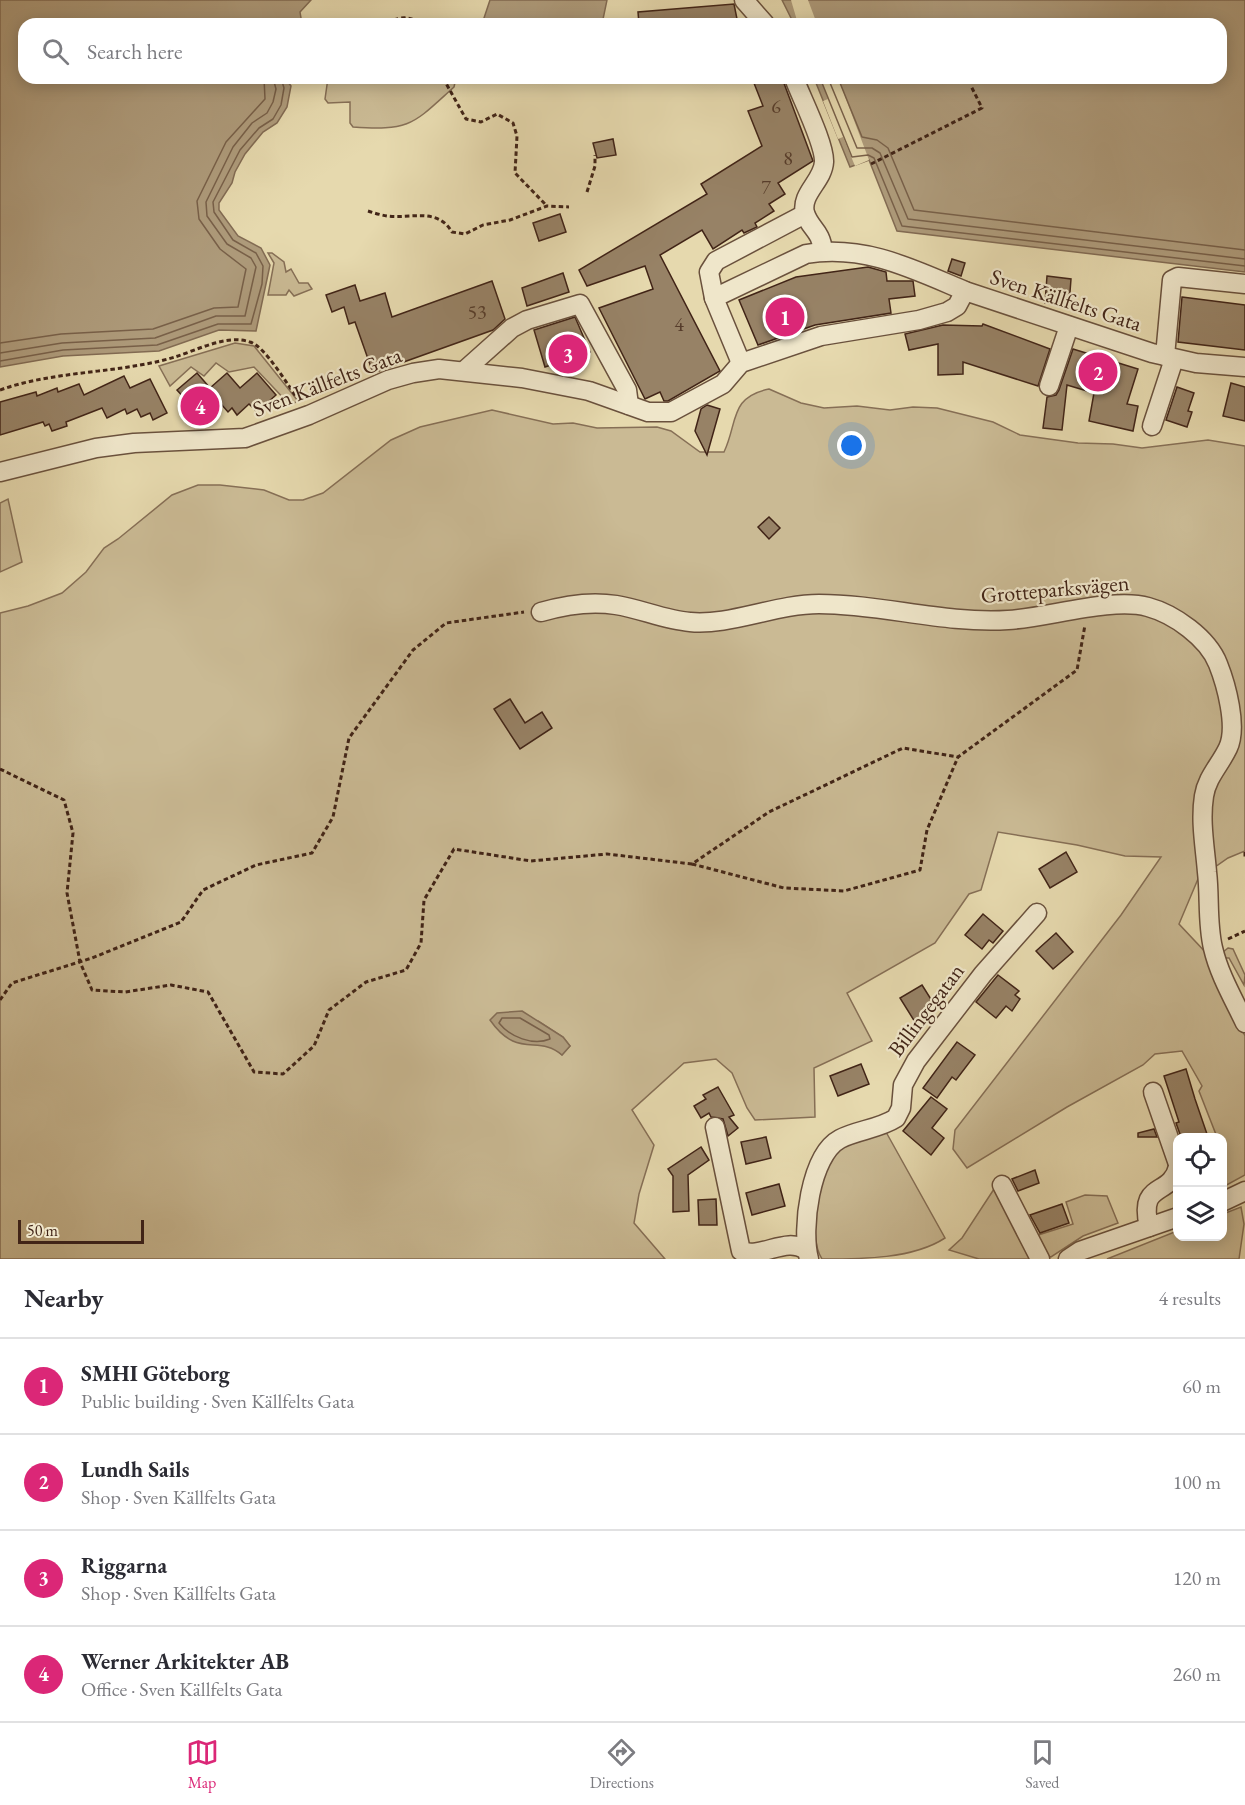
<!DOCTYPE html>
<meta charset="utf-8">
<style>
body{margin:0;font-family:"EB Garamond",serif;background:#f7f7f7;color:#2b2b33}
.controls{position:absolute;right:18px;bottom:18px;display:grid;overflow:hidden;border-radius:12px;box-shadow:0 3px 15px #0003}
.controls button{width:54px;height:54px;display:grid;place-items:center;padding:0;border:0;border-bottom:2px solid #e1e1e2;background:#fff;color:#2b2b33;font:30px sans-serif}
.scale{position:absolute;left:18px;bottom:15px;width:126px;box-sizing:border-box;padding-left:6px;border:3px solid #412417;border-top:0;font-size:16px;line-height:21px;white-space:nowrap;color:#412417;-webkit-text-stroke:4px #efe6ca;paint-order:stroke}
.you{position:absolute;left:852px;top:446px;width:21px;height:21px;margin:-15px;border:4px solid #fff;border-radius:50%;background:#1a73e8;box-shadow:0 0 0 9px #1a73e833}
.badge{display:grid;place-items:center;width:39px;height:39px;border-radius:50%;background:#db2777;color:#fff;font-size:20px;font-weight:700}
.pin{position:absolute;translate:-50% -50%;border:3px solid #fff;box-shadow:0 2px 6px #0006}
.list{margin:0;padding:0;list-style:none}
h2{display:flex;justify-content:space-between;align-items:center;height:78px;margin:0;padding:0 24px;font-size:26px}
h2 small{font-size:20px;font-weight:400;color:#7c7c81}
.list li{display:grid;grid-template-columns:39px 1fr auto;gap:18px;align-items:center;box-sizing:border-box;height:96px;padding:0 24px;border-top:2px solid #e1e1e2}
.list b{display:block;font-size:22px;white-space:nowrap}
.list p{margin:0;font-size:20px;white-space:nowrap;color:#7c7c81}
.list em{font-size:20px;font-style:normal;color:#7c7c81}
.icon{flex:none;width:33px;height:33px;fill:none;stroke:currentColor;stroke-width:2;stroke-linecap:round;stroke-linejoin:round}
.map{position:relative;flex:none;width:1245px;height:1259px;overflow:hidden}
.search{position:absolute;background:#fff;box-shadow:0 3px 15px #0003;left:18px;right:18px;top:18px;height:66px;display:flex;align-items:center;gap:15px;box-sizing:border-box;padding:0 21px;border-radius:18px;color:#7c7c81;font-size:22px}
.sheet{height:462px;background:#fff}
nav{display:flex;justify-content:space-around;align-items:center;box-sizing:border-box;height:84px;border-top:2px solid #e1e1e2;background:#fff;font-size:16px;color:#7c7c81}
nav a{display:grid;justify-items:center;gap:3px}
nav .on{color:#db2777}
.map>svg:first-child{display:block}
.green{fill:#caba94;stroke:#866f56;stroke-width:1.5;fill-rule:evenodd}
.water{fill:#ae9b7b;stroke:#826b53;stroke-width:1.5}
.pier{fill:#e6d9ae}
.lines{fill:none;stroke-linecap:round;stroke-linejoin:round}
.shore{stroke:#786049;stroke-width:1.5}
.building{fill:#978266;stroke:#412417;stroke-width:1.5}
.minor-casing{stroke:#6a513d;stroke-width:21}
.path{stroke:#412417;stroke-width:3;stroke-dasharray:4.5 3;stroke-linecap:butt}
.minor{stroke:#efe6ca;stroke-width:18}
.labels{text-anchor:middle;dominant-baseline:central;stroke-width:4.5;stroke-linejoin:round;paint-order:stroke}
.number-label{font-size:20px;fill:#563c2b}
.street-label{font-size:22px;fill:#412417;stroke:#efe6ca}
</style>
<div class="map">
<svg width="1245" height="1259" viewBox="0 0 1245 1259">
<rect width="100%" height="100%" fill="#e6d9ae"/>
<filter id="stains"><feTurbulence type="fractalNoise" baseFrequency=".00333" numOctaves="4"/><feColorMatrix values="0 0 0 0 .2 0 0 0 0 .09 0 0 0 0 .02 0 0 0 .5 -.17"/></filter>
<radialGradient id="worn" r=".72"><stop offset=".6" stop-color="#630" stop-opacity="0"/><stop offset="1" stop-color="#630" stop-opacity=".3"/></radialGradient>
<!-- green -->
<g class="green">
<path d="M328,78H456L454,87C413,124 411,131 353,127L350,123V102L328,103L325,99Z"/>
<polygon points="268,253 272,253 284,262 286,272 291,269 299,283 308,283 312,289 294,296 289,290 286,295 268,295 274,263"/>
<polygon points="235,343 254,346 298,401 290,405 254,367 229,372 216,363 204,376 191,367 170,386 159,366"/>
<path d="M769,389L801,403L824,408L857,406L890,410L913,407L937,408L993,422L1020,435L1078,443L1113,444L1142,448L1208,440L1245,446V851L1228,858L1198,879L1179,924L1209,956L1245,1036V1175L1223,1187L1222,1138L1217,1137L1199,1091L1202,1086L1182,1051L1155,1054L1143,1065L1067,1107L967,1168L953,1149L955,1130L1121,915L1161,857L1125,856L1077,845L998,832L981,890L969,894L935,943L847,993L872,1041L814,1068L815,1117L755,1120L747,1108L732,1073L716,1059L684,1063L632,1110L654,1145L639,1194L634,1223L665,1259H0V613L28,606L62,593L86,572L104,548L118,539L172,495L198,485H220L264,490L289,500H303L323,493L391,440L420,427L492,410L553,424L573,423L597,428L657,427L671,431L700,452H724C738,423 729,397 769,389ZM538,1021L563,1037L570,1046L562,1055L553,1047Z"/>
<polygon points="8,499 22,562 0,572 0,503"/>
<polygon points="1228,948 1233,949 1245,975 1244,985 1229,958 1224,958 1222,953"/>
<path d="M886,1132L945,1238C913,1259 862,1259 822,1259C807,1237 817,1166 838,1149C850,1140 872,1136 886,1132Z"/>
<polygon points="996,1186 995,1191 1030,1259 979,1259 949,1250 962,1238"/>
<polygon points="1085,1195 1107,1196 1118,1223 1083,1236 1051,1257 1045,1255 1032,1237 1073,1224 1066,1202"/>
<polygon points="1241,1207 1244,1224 1239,1259 1107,1259 1177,1231 1178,1236 1222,1236 1223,1214"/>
</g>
<!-- water -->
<g class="water">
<polygon points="0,0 311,0 300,12 302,24 24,24 24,78 285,78 291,86 287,107 277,123 263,132 245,154 235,172 232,183 219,203 219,210 238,236 261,248 270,265 256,331 219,330 159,351 63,356 0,367"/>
<polygon points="490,0 607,0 602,24 482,24"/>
<polygon points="782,0 1245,0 1245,272 897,231 869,160 850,167 814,78 1221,78 1221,24 794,24"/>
<path d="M522,1011L563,1037L570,1046L562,1055C538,1034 518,1060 490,1020L497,1013Z"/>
</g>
<!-- pier -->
<g class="pier">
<polygon points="791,0 808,0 817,24 798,24"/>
<polygon points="820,78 838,78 869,160 855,166 843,137 838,139 823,101 828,99"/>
</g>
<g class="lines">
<!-- shore -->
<g class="shore">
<polyline points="820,78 852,157 868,155 874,158 902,226 1245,266"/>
<polyline points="828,78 857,148 872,148 880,153 908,219 1245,259"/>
<polyline points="838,78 862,137 877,140 888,148 914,210 1245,250"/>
<polyline points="0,343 61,334 153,329 214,308 238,307 246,269 220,249 199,219 197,201 226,142 265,99 264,78"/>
<polyline points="0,353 62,343 155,338 216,316 245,316 256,267 251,258 227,244 207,216 206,202 233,147 252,123 267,113 273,102 276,89 273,78"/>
<polyline points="0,361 63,350 157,345 218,324 251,324 262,284 263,266 256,253 233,240 214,212 213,202 240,150 259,128 273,119 281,105 284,88 281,78"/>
<path d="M502,1018H520L549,1035L550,1039C533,1046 510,1037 499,1023Z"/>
</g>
</g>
<!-- building -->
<g class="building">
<polygon points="734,4 738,24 639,24 638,12"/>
<polygon points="752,78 782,78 813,161 778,183 785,194 769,204 774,211 755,223 757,227 744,233 742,230 713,249 702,230 660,255 720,371 668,401 664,401 660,392 645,399 599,308 653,289 645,266 587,286 579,270 707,194 701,184 762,146 748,111 763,106"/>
<polygon points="613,139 616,155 597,158 593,143"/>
<polygon points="560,214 566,232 539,241 533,223"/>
<polygon points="952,259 965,263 961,276 948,271"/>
<polygon points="868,267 886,272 887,281 913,281 915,296 889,299 891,313 815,325 758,345 739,300 796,277"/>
<polygon points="563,273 569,292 527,306 522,288"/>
<polygon points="1047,276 1071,279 1069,305 1045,303"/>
<polygon points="492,281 505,319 493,330 373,373 355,322 349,324 344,307 332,312 326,295 355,285 360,301 385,293 392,317"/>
<polygon points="1182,297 1245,305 1245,350 1178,342"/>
<polygon points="575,317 590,352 545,367 534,330"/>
<polygon points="983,324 1050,349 1038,386 963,362 963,374 938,375 938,344 909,350 905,334 943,325 982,326"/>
<polygon points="1073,349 1138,369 1127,404 1138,406 1133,431 1089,421 1094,393 1067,385 1062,430 1043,428 1047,397 1056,395 1059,390"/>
<polygon points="197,373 210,388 227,373 240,388 257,373 276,395 257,412 249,404 237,415 232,408 228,412 215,397 197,412 177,390"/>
<polygon points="124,376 130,388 150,379 167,413 153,420 150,413 141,417 137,409 127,414 125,409 107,418 102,408 66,422 67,426 52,431 49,424 45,426 43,422 0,435 0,402 36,392 37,396 57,388 58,392 79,384 84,395"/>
<polygon points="1231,383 1245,387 1245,421 1223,416"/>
<polygon points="1177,387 1194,393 1188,411 1192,412 1187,427 1166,420"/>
<polygon points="707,405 720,409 707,455 695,431 701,409"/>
<polygon points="769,517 780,528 769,539 758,527"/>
<polygon points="510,699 525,723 542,712 552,728 520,749 494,709"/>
<polygon points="1066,852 1077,872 1050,888 1039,869"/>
<polygon points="983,914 1003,931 993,943 989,940 982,949 965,935"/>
<polygon points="1056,933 1073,952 1053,969 1036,951"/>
<polygon points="998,975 1019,991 1015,995 1020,999 1012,1011 1006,1006 996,1018 976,1002"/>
<polygon points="922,985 934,1004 928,1008 931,1012 915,1022 900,998"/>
<polygon points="957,1042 975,1055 956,1080 952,1077 937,1098 923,1088"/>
<polygon points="861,1064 869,1084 838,1096 830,1076"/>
<polygon points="1186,1069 1195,1099 1208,1137 1181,1137 1176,1123 1179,1122 1164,1076"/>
<polygon points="718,1087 734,1115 729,1117 738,1128 728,1136 723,1119 711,1117 709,1113 701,1118 694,1106 706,1099 703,1095"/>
<polygon points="931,1097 947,1109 932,1128 944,1138 931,1155 903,1131"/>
<polygon points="1154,1129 1157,1137 1138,1137 1138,1133"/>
<polygon points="766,1137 771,1158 746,1164 741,1142"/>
<polygon points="701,1147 709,1160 688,1175 689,1211 673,1212 673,1176 668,1169"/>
<polygon points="1035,1170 1039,1183 1018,1191 1012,1179"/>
<polygon points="779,1184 785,1206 752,1215 746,1193"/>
<polygon points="716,1199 717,1225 699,1225 698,1200"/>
<polygon points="1062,1204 1069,1223 1040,1233 1030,1215"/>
</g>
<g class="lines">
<defs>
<g id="minor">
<polyline points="744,0 765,24"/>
<path d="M794,78C801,97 825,144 824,162C823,181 800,194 805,213C810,229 821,230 823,251"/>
<polyline points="714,298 709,272 716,261 805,214"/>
<polyline points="1165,356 1172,280 1178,277 1245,284"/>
<path d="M741,363L714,298L806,254C864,244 913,269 965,291"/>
<polyline points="465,370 512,328 527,320 580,304 627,390 629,405"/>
<polyline points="1049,386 1069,326"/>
<polyline points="1152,426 1174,359"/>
<polyline points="0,472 96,448 134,443 245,438 309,415 388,380 413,373 439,369 522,378 589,391 648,412 671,412 723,384 741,363 821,336 919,320 947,312 957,306 965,291 1152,353 1196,363 1245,367"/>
<path d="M541,612C565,605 591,601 616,605C641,609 665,620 690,622C729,626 776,604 819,604C882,604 944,624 1008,620C1047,618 1112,597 1148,607C1174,614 1208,638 1218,664C1226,684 1238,727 1228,748C1220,765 1207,777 1204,796C1200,821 1205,847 1207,872C1210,897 1207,923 1213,948C1219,974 1233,998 1245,1023"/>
<polyline points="1153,1092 1178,1164"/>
<path d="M715,1127L741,1251C762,1259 786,1236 806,1250"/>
<polyline points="1002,1185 1040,1259"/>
<polyline points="1222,1202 1245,1191"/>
<path d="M1149,1227C1138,1180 1170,1198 1178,1167"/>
<path d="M809,1259C801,1230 810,1155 840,1139C857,1130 879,1129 896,1118L901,1108L903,1085L916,1061L983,974L1037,913"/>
<polyline points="1068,1259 1080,1251 1178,1217"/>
</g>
</defs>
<!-- minor casing -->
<use href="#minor" class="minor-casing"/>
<!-- path -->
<g class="path">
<path d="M387,23C401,16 409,16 423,24"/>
<polyline points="443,78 466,119 481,122 497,114 513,123 517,136 515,173 547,206"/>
<polyline points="871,164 982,108 971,86"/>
<polyline points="587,192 595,166 595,155"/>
<path d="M368,211C374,213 381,215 387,216C411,219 437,207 452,232L465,234L483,225L510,220L547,206L569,207"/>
<path d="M0,390C56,370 118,374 175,357C197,350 227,334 250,342C265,346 289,387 299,401"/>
<polyline points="0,769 64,800 73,833 67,893 80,962 92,990 125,992 171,985 208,992 254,1072 283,1074 314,1046 329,1010 366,982 406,970 421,943 424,900 454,849 531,861 607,854 692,864 769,812 903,748 958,757 1077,670 1085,625"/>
<polyline points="1245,852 1245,858"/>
<polyline points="692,864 784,888 844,891 920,870 927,830 958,757"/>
<polyline points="1228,939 1245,931"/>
<polyline points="0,1000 12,983 92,958 181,922 203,890 256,865 312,853 333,817 349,738 413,650 446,623 524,612"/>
</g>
<!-- minor -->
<use href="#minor" class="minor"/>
</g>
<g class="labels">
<!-- number labels -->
<g class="number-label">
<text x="776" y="106">6</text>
<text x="788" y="158">8</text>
<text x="766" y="187">7</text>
<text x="477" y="312">53</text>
<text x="679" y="324">4</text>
</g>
<!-- street labels -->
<g class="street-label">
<text transform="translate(1066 300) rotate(18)">Sven Källfelts Gata</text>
<text transform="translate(327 382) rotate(-21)">Sven Källfelts Gata</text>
<text transform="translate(1055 589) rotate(-5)">Grotteparksvägen</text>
<text transform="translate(926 1010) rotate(-53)">Billingegatan</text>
</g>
</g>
<rect width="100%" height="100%" filter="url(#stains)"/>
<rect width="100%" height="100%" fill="url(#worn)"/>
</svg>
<div class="controls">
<button><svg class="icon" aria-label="locate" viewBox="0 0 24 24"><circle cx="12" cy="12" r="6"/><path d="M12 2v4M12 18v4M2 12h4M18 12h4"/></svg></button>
<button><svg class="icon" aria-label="layers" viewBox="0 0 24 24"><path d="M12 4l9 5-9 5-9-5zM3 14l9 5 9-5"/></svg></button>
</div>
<div class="scale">50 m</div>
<div class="you"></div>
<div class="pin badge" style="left:785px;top:317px">1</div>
<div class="pin badge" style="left:1098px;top:372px">2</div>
<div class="pin badge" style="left:568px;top:354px">3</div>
<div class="pin badge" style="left:200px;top:406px">4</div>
<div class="search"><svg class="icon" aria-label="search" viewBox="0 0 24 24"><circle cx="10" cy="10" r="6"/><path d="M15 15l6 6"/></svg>Search here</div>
</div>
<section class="sheet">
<h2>Nearby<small>4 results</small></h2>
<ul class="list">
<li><span class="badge">1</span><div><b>SMHI Göteborg</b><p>Public building · Sven Källfelts Gata</p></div><em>60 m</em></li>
<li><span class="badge">2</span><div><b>Lundh Sails</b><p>Shop · Sven Källfelts Gata</p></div><em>100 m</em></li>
<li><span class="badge">3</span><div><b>Riggarna</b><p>Shop · Sven Källfelts Gata</p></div><em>120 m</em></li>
<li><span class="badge">4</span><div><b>Werner Arkitekter AB</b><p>Office · Sven Källfelts Gata</p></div><em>260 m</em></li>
</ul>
</section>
<nav>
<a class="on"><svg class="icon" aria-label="map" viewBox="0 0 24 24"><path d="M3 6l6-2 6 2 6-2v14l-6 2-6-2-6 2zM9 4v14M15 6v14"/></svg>Map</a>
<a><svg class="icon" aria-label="directions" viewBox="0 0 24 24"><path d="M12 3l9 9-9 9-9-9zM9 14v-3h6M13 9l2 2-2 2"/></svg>Directions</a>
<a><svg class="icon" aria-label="saved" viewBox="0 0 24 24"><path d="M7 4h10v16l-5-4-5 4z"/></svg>Saved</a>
</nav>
